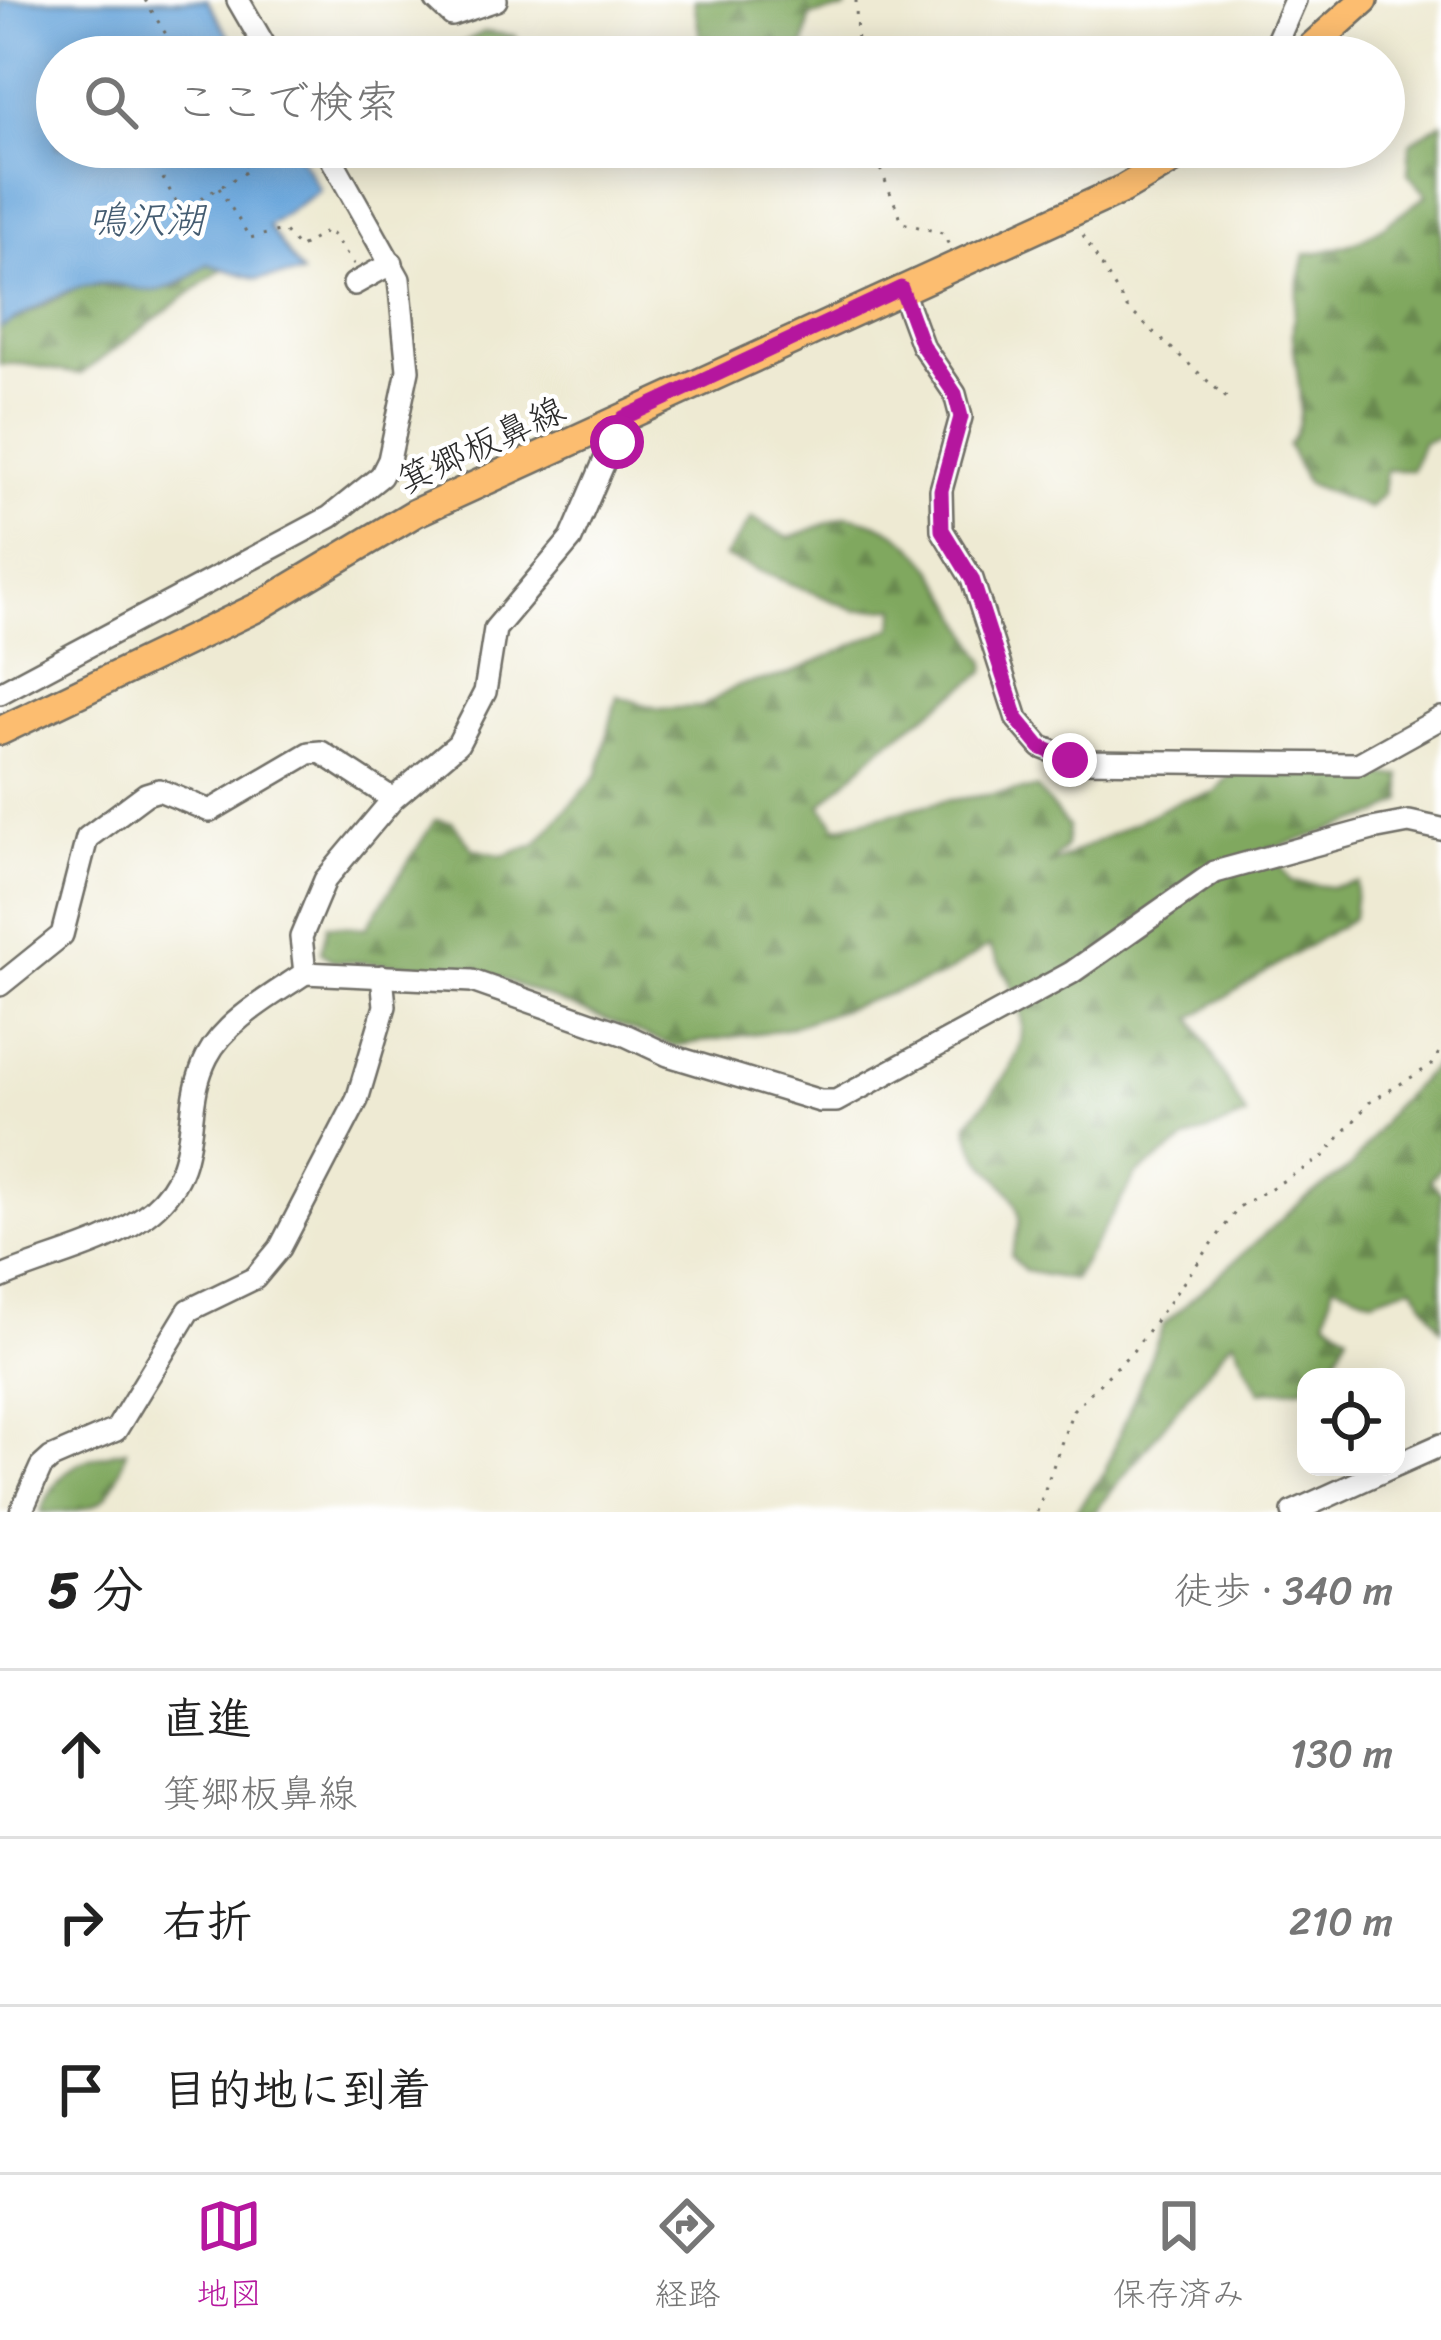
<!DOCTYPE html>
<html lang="ja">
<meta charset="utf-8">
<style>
body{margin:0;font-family:Sriracha,"Klee One",sans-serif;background:#f2f2f2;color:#222}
.controls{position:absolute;right:36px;bottom:36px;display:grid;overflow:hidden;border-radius:24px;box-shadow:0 6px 30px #0003}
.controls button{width:108px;height:108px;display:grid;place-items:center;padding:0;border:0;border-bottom:3px solid #e0e0e0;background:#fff;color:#222;font:60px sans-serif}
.stop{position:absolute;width:36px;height:36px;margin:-27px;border:9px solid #b5179e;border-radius:50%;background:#fff}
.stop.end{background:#b5179e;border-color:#fff;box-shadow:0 3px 12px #0008}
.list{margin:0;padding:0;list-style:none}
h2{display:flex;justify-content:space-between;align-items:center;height:156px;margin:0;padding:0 48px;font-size:51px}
h2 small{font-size:39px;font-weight:400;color:#767676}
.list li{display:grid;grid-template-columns:78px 1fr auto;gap:36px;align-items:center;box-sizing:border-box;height:168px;padding:0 48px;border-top:3px solid #e0e0e0}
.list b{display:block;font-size:45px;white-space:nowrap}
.list p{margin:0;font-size:39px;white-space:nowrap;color:#767676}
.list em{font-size:39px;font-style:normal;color:#767676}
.icon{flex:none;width:66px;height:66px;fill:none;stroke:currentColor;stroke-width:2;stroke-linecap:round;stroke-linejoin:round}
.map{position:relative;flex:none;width:1441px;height:1512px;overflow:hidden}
.search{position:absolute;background:#fff;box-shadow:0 6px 30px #0003;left:36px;right:36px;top:36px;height:132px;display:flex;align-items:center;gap:30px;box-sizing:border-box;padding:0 42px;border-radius:66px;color:#767676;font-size:45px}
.sheet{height:660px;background:#fff}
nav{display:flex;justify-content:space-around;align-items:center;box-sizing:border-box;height:168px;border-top:3px solid #e0e0e0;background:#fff;font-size:33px;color:#767676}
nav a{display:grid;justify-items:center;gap:6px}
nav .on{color:#b5179e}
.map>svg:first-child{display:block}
.forest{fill:url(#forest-firs);stroke:#566a45;stroke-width:3}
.water{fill:#69a6db;stroke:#4a6883;stroke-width:3}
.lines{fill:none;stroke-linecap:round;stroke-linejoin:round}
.minor-casing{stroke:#6f6e66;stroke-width:26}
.major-casing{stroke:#6f6e66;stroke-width:32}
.path{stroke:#6f6e66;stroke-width:3;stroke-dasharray:3 9;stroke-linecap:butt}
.minor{stroke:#fff;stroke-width:21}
.major{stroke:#fcbd6f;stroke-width:27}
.route{stroke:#b5179e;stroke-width:15}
.labels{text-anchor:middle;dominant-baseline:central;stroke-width:9;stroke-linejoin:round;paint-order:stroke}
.street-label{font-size:36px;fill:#2b2b2b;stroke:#fff}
.water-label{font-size:39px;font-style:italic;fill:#445c71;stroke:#fff}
</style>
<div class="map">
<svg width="1441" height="1512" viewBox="0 0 1441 1512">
<defs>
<pattern id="forest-firs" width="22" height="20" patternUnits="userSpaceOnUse" patternTransform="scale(3)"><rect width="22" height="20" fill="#80a85f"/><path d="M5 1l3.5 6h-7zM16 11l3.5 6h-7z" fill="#69894f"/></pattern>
</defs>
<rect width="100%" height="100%" fill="#fff"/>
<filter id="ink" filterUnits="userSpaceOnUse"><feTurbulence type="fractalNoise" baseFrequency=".00833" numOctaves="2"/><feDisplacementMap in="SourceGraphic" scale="24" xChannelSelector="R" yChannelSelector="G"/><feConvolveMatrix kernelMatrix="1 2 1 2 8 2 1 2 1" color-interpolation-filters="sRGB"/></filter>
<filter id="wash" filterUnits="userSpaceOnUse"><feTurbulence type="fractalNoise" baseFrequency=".004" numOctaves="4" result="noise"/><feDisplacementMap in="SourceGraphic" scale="48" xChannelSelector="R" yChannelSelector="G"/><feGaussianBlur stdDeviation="2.7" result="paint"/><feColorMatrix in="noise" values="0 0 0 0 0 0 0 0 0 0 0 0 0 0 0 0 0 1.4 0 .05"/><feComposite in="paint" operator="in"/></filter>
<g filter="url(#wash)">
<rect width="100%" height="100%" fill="#eeead3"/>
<!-- forest -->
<g class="forest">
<polygon points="694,0 847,0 846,9 810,16 802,57 703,57"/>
<polygon points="484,32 515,36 528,57 434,57"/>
<path d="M1441,122V437L1423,442L1412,470H1386L1383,493L1369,508L1306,483L1288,445C1313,418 1292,364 1293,331C1294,305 1299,279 1305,254C1364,248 1380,228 1427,195L1408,174L1410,143Z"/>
<path d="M207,264H229L81,374C55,372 24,360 0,365V328L82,286H179Z"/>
<path d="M846,516C930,527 948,599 986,662L985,672L883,746L821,805L837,827L944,801L1037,788L1068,827L1066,846L1049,865L1179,801L1214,793L1231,773L1401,776L1403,800L1381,814L1271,849L1291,882L1331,887L1357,882L1353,918L1192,1018L1246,1116L1186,1140L1136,1175L1073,1280L1025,1271L1011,1255C1014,1244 1021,1226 1019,1216C1013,1177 971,1170 968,1123C1028,1052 1043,1031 989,946L942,976L785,1029L673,1046L476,969L333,961L321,952L328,925L366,928L435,820L452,822L473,849L503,856L535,845L598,774L617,696L659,709L702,707L739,685L787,675L893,627L897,608L855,610L725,557L752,518L789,538Z"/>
<polygon points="1441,1060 1441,1166 1430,1180 1441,1193 1441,1329 1413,1285 1373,1299 1333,1283 1326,1318 1348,1334 1326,1377 1306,1377 1306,1387 1260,1392 1233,1339 1095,1512 1075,1512 1104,1473 1164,1324 1302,1201 1352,1166 1395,1105"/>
<path d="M126,1450C112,1506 97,1512 41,1512C59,1467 79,1459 126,1450Z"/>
</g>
<!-- water -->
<path class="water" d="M0,0H207L241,57H57V147H294L320,190L268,226L302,274L258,279L207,264C140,316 144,274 84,286C57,292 25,315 0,328Z"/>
</g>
<g filter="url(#ink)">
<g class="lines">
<defs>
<g id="minor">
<polyline points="238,0 271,57"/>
<polyline points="436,0 452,15 496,0"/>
<polyline points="1270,57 1295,0"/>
<polyline points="354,284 392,263"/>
<polyline points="901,288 922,345 955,394 961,417 941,490 942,530 972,579 1017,719 1041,747 1078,761 1358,764 1441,718"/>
<polyline points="623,418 571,539 495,629 485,692 458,744 393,799 325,880 301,937 305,973 472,981 623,1034 668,1055 820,1101 836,1101 1071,973 1215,872 1372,829 1409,822 1441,829"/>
<polyline points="0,693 330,517 381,476 389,460 408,370 399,279 325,147"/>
<polyline points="0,985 62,935 87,838 146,794 159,790 210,811 309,753 321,752 393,799"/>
<path d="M0,1278C49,1256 110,1246 152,1210C206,1164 180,1110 207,1057C225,1021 273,995 305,973"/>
<polyline points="1396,1465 1441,1445"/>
<polyline points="21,1512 41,1467 51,1458 116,1430 189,1310 255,1278 280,1248 357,1100 385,1006 382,976"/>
<polyline points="1293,1512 1392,1467"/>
</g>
<g id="major">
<polyline points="1300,57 1364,0"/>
<polyline points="0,731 256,608 415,513 1123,189 1195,147"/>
</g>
</defs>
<!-- minor casing -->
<use href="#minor" class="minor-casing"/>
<!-- major casing -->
<use href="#major" class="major-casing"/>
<!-- path -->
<g class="path">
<polyline points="145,0 180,57"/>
<polyline points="856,0 857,57"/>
<polyline points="145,147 181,210 249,170 235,147"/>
<polyline points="871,147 903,223 942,233 949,245"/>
<polyline points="219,188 250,238 283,230 299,248 329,230 354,264"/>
<polyline points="1083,235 1127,308 1231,402"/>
<polyline points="403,478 481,457"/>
<polyline points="1037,1512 1073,1410 1133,1351 1239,1207 1322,1158 1370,1102 1432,1065 1441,1049"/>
</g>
<!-- minor -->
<use href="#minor" class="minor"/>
<!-- major -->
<use href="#major" class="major"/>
</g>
</g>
<g class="lines" filter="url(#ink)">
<!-- route -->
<polyline class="route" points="617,442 623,418 901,288 922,345 955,394 961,417 941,490 942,530 972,579 1017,719 1040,747 1070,760"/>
</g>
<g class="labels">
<!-- street labels -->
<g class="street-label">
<text transform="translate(481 445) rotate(-25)">箕郷板鼻線</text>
</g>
<!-- water labels -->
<g class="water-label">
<text x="146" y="219">鳴沢湖</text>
</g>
</g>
</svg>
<div class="controls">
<button><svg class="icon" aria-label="locate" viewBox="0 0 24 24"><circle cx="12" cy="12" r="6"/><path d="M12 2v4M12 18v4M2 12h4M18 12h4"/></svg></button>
</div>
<div class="stop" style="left:617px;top:442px"></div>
<div class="stop end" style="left:1070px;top:760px"></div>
<div class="search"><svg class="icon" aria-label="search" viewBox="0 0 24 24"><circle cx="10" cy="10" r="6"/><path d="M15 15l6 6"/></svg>ここで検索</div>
</div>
<section class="sheet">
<h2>5 分<small>徒歩 · 340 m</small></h2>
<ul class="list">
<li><svg class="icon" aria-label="ahead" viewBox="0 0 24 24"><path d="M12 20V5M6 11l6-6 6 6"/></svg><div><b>直進</b><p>箕郷板鼻線</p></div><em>130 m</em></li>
<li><svg class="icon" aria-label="right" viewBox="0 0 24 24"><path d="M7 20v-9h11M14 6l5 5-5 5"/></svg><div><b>右折</b></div><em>210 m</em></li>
<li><svg class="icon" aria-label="arrive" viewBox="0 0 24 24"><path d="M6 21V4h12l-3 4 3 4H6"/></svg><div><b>目的地に到着</b></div></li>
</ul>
</section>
<nav>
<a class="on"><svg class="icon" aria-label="map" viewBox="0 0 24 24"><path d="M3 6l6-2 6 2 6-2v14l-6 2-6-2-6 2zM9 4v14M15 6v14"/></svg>地図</a>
<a><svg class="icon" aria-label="directions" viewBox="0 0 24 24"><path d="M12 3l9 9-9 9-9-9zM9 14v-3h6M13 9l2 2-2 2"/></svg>経路</a>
<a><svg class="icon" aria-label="saved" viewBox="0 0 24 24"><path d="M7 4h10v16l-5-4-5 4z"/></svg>保存済み</a>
</nav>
